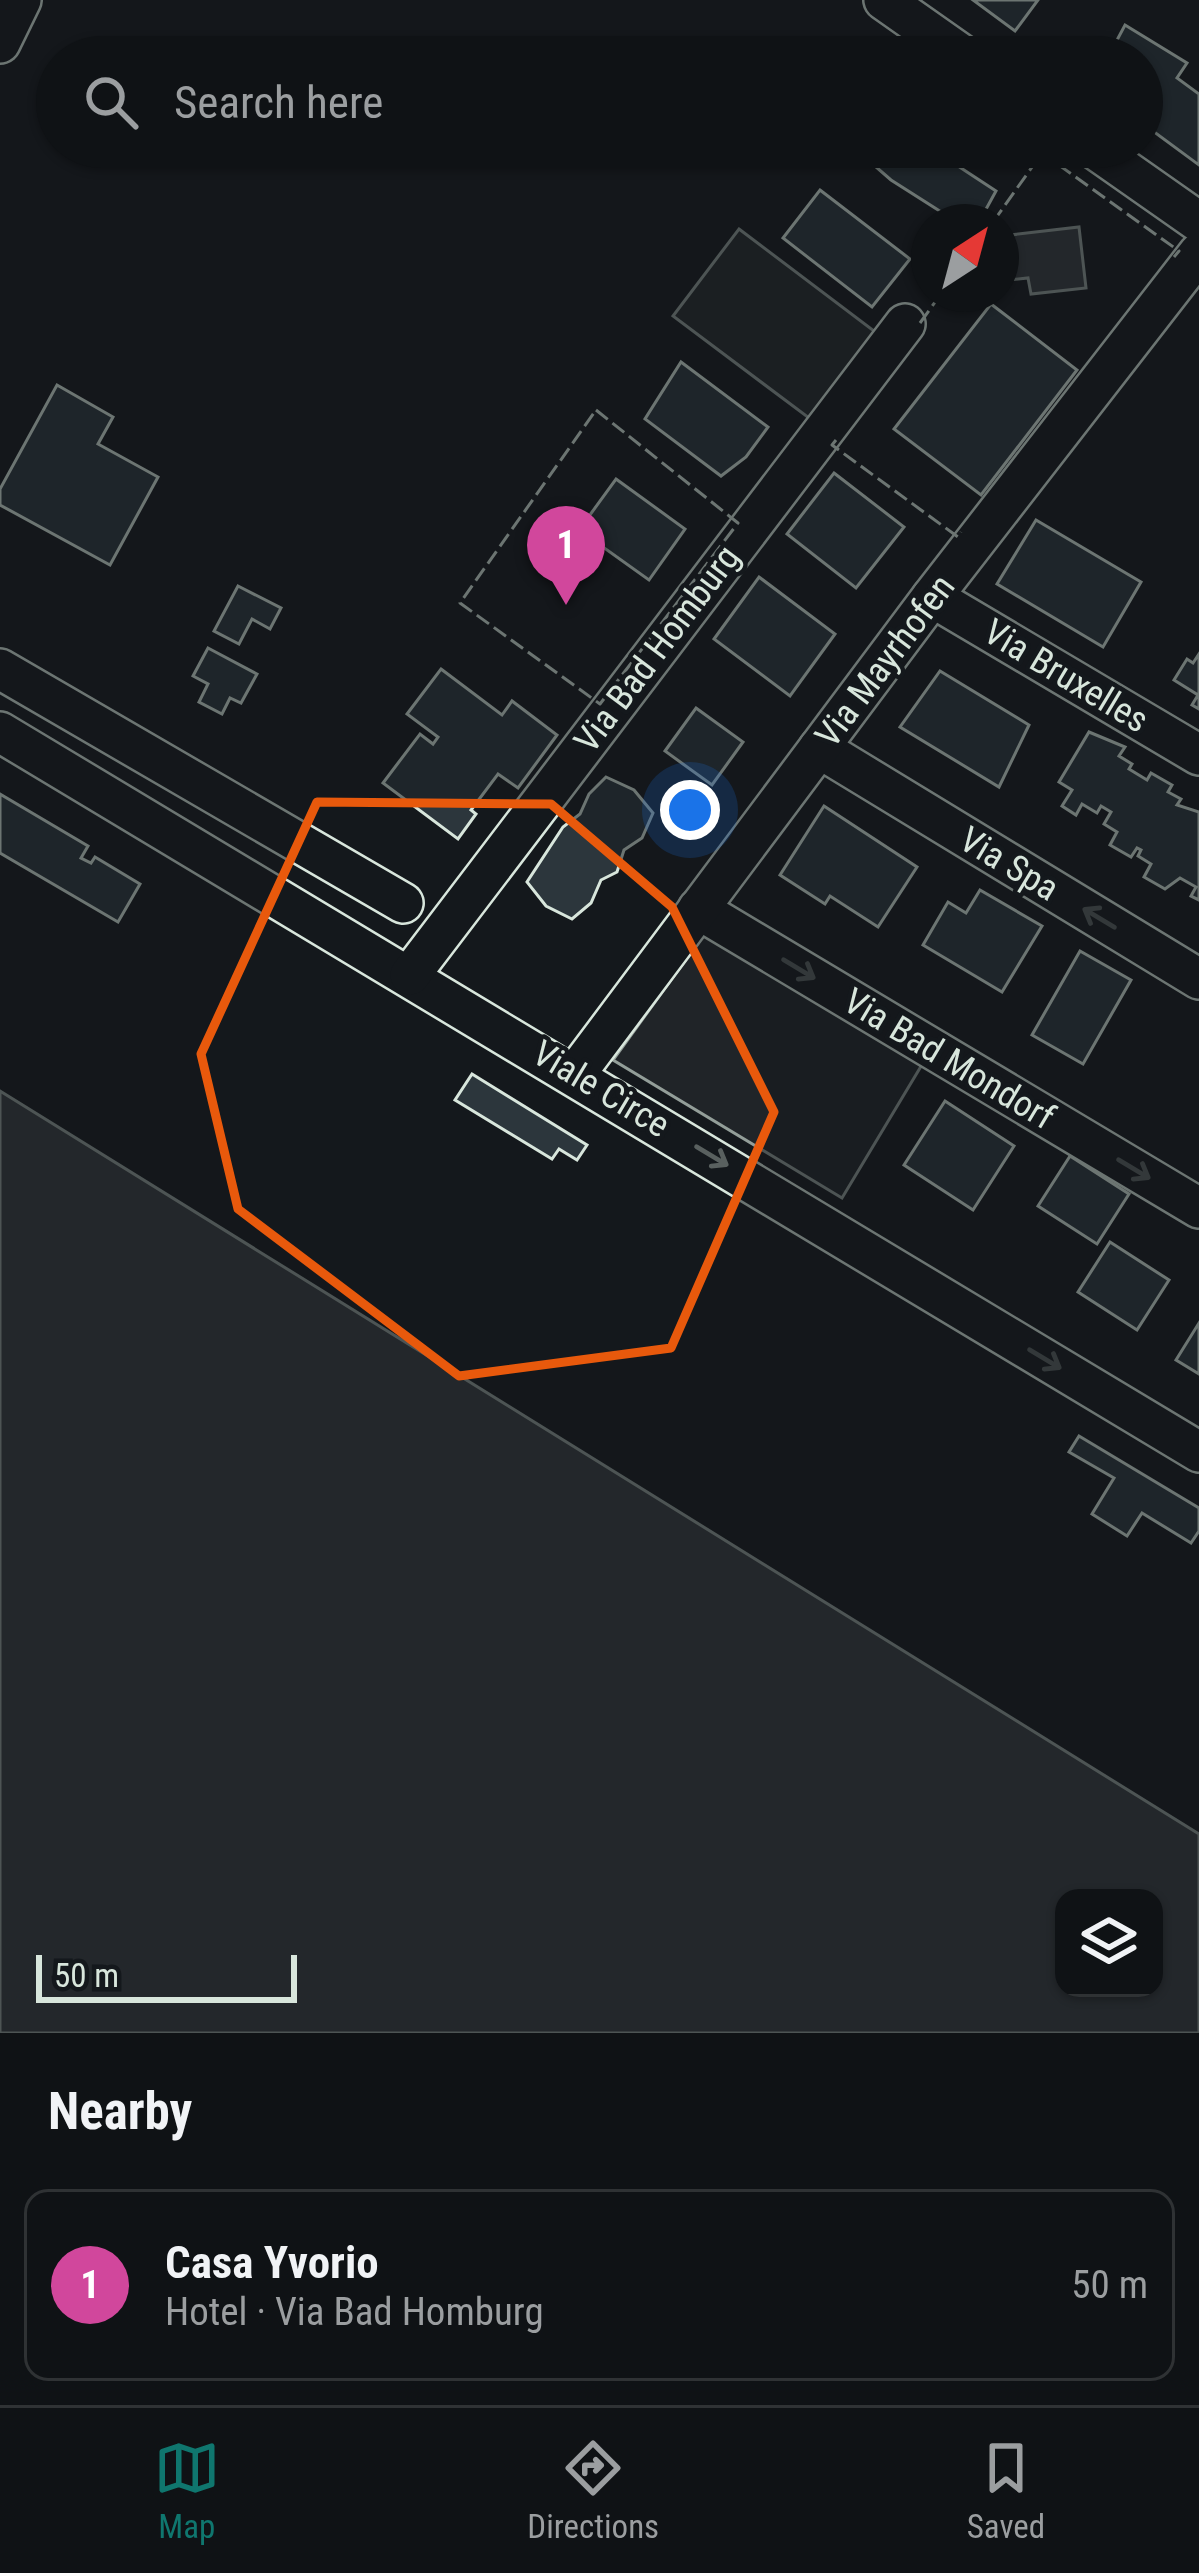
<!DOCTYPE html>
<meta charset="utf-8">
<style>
body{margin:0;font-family:"Roboto Condensed",sans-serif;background:#181b1e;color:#f1f3f6}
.controls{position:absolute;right:36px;bottom:36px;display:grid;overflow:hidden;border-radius:24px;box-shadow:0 3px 9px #0004}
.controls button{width:108px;height:108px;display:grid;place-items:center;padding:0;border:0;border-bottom:3px solid #2f3234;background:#0f1215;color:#f1f3f6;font:60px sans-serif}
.compass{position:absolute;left:911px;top:204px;width:108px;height:108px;border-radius:50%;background:#0f1215;box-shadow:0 3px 9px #0004;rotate:36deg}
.scale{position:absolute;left:36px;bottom:30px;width:261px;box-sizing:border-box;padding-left:12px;border:6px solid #d8e6dc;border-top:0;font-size:33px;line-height:42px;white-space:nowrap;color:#d8e6dc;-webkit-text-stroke:9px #14181c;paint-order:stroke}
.you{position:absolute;left:690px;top:810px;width:42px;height:42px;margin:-30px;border:9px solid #fff;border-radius:50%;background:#1a73e8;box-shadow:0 0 0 18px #1a73e833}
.badge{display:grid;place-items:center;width:78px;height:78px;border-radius:50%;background:#0f766e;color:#fff;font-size:39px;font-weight:700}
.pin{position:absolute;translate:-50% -99px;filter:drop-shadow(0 3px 6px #0008)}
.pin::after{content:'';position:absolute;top:63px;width:42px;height:36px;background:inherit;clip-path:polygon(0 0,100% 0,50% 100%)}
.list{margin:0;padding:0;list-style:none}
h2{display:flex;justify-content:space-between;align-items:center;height:156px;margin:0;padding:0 48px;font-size:51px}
h2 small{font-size:39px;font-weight:400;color:#9b9ea0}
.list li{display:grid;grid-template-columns:78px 1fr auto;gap:36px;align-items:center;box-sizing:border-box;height:192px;margin:0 24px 24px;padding:0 24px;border:3px solid #2f3234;border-radius:24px}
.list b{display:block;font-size:45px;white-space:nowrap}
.list p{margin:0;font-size:39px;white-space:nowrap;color:#9b9ea0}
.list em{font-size:39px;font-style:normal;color:#9b9ea0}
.icon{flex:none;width:66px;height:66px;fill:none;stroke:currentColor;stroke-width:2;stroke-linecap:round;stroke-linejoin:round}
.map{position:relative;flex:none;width:1199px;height:2033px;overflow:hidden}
.search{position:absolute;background:#0f1215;box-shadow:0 3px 9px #0004;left:36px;right:36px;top:36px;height:132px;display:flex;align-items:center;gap:30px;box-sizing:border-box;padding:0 42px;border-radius:66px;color:#9b9ea0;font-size:45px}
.sheet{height:372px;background:#0f1215}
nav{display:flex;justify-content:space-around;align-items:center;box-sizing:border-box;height:168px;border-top:3px solid #2f3234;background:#0f1215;font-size:33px;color:#9b9ea0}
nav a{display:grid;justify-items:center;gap:6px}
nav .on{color:#0f766e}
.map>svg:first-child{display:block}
.green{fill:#202428;stroke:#939e99;stroke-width:3}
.parking{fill:#24282b;stroke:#939e99;stroke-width:3}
.water{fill:#363b3e;stroke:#939e99;stroke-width:3;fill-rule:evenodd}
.building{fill:#2c363c;stroke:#d8e6dc;stroke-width:3}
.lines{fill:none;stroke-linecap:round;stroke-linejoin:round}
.minor-casing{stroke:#d8e6dc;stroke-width:44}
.minor{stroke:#14181c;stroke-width:39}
.fence{stroke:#d8e6dc;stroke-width:3;stroke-dasharray:15 6;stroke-linecap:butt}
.oneway{stroke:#59605f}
.marked{fill:none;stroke:#e8590c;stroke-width:9;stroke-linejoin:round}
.labels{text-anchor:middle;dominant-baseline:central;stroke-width:9;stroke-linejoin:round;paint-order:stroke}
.street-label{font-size:36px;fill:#d8e6dc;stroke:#14181c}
</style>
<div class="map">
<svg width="1199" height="2033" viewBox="0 0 1199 2033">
<rect width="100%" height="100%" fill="#14181c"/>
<!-- green -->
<polygon class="green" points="705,933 923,1063 842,1198 613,1060"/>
<!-- parking -->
<polygon class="parking" points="739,229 878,334 813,421 673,316"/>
<!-- water -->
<g class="water">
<polygon points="1079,227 1086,288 1031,294 1028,278 1008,280 1002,236"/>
<path d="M0,1091L1199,1834V2033H0ZM1064,1898H1154V1988H1064Z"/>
</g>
<!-- building -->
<g class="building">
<polygon points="973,0 1038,0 1015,31"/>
<polygon points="1125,25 1187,63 1177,78 1199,94 1199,165 1142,123 1142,57 1108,57"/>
<polygon points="853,147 929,147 996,191 979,222 957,222 891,180"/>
<polygon points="820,190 910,259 872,307 783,238"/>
<polygon points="991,304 1077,370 981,495 894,429"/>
<polygon points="681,362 768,427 746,457 721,476 645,419"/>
<polygon points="57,385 113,417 98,444 158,477 110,565 0,505 0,489"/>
<polygon points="834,473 904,527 856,588 787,534"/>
<polygon points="616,479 685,529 649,580 579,530"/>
<polygon points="1036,520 1141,582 1103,647 997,584"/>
<polygon points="759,577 835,634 790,696 714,639"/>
<polygon points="238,586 281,608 270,629 252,619 239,644 214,631"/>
<polygon points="208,648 257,674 241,703 230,698 222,714 199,702 208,684 193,676"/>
<polygon points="1199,654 1199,709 1192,705 1198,695 1174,680 1187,659 1193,663"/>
<polygon points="441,669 502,715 512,701 557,735 518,788 498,774 471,810 476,814 458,839 383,783 420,734 433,744 438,737 407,714"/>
<polygon points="940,671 1029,725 999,787 900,727"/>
<polygon points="696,708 743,742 712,785 665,751"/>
<polygon points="1089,732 1125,747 1119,756 1132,764 1129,769 1147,780 1151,773 1172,785 1168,792 1181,799 1177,805 1199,812 1199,900 1191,896 1196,887 1180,878 1165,889 1144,877 1151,864 1138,856 1141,850 1137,848 1131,857 1110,845 1117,832 1104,824 1111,812 1101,806 1097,813 1082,804 1076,815 1062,806 1072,790 1059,782"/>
<polygon points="606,777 634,790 653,813 642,838 624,850 617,872 601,880 591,903 572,919 546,906 527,882 563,827 580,814 589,794"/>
<polygon points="0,794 88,846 81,858 91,863 95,857 140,884 118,922 0,853"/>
<polygon points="824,806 917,867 878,927 830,896 825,904 780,875"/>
<polygon points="980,890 1042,926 1002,992 923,945 948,902 966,913"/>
<polygon points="1080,951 1131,980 1083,1064 1032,1035"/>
<polygon points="472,1074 587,1145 577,1160 559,1149 552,1159 455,1100"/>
<polygon points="945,1101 1014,1146 973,1210 904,1165"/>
<polygon points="1070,1156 1129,1194 1097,1244 1038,1206"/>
<polygon points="1110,1242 1169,1280 1137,1330 1078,1292"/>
<polygon points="1199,1323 1199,1374 1176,1360"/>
<polygon points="1079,1436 1199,1508 1199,1531 1191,1543 1142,1513 1127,1536 1092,1514 1114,1478 1069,1452"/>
</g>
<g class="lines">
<defs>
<g id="minor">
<polyline points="884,0 965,57"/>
<polyline points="0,43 21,0"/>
<polyline points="1092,147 1199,222"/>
<polyline points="932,597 1199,755"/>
<polyline points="0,669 403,903"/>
<polyline points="0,732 1199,1452"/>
<polyline points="819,748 1199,979"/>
<polyline points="698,909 1199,1208"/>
<polyline points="410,975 905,324"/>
<polyline points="576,1073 932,597 1199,253"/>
</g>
</defs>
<!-- minor casing -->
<use href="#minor" class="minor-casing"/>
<!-- minor -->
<use href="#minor" class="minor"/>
<!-- fence -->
<g class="fence">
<polyline points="993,222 1042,153 1179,251 1174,257"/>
<polyline points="920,323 941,294"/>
<polygon points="596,410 738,523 600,704 460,603"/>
<polyline points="836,440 832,445 958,537 961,532"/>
</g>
</g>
<!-- one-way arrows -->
<defs><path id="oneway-shaft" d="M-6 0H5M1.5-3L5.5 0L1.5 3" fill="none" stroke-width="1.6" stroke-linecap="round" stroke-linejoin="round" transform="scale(3)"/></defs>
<g class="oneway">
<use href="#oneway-shaft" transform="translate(1099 918) rotate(-149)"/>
<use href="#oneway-shaft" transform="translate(799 969) rotate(31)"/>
<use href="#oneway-shaft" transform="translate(712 1156) rotate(31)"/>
<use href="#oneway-shaft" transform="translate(1134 1169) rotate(31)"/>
<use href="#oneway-shaft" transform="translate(1045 1359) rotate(31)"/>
</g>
<!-- marked area -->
<path d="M0 0H1199V2033H0ZM317,802L551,804L672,907L774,1112L671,1348L459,1376L238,1209L201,1054Z" fill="#14181c" fill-opacity=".55" fill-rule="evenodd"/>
<path class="marked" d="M317,802L551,804L672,907L774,1112L671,1348L459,1376L238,1209L201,1054Z"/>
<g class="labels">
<!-- street labels -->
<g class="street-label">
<text transform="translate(657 649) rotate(-53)">Via Bad Homburg</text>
<text transform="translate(885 661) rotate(-53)">Via Mayrhofen</text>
<text transform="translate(1066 676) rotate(31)">Via Bruxelles</text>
<text transform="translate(1009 864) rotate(31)">Via Spa</text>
<text transform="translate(949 1059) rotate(31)">Via Bad Mondorf</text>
<text transform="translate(601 1089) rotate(31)">Viale Circe</text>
</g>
</g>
</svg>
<div class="controls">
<button><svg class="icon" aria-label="layers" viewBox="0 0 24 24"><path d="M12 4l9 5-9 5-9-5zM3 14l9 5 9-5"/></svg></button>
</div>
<svg class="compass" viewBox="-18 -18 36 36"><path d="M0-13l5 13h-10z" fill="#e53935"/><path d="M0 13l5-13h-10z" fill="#9b9ea0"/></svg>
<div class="scale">50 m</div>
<div class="you"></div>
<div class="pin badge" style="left:566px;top:605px;background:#d1479c">1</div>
<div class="search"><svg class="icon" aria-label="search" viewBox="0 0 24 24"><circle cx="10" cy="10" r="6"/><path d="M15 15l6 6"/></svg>Search here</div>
</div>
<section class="sheet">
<h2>Nearby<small></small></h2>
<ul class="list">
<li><span class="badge" style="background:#d1479c">1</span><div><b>Casa Yvorio</b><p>Hotel · Via Bad Homburg</p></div><em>50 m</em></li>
</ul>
</section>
<nav>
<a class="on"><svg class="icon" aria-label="map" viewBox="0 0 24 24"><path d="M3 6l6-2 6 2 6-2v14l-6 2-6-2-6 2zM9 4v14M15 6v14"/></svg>Map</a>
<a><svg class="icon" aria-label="directions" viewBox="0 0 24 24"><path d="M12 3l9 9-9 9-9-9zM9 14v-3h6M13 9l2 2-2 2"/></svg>Directions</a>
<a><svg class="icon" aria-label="saved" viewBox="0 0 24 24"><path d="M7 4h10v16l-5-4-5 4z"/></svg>Saved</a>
</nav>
